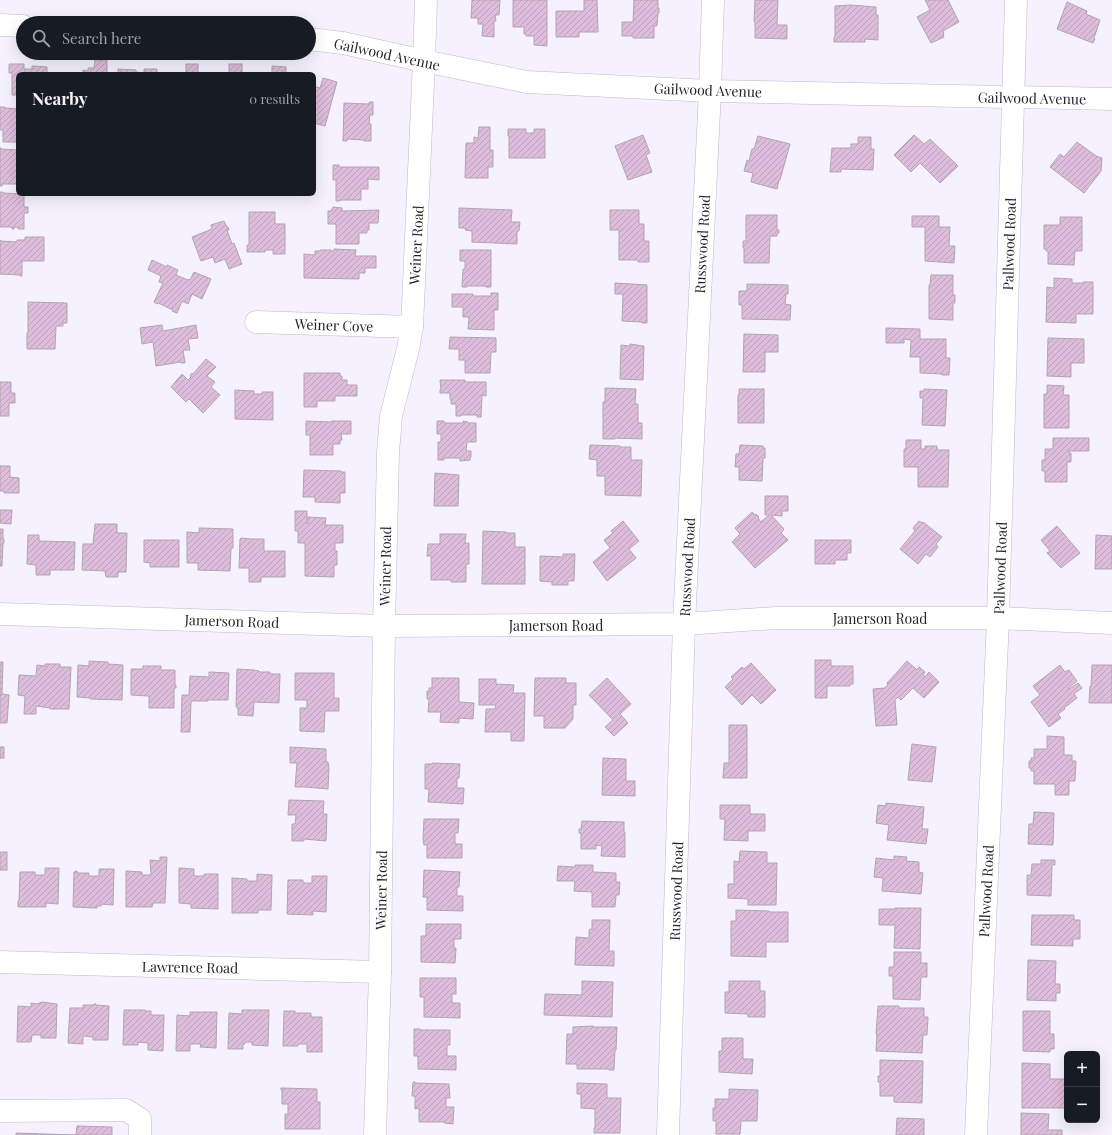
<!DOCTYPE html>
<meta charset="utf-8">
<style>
body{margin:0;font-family:"Playfair Display",serif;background:#242831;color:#f1f3f6}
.controls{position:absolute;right:12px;bottom:12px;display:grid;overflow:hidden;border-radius:6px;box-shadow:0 4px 16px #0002}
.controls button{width:36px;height:36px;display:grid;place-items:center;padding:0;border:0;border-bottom:1px solid #363941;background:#171b24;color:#f1f3f6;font:20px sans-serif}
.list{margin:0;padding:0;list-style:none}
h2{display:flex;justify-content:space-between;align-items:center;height:52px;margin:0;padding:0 16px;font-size:17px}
h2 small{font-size:13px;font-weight:400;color:#9ea1a6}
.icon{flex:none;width:22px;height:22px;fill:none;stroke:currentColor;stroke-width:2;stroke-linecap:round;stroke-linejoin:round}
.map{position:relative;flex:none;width:1112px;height:1135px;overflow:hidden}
.search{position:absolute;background:#171b24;box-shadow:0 4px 16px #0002;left:16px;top:16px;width:300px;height:44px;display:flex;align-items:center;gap:10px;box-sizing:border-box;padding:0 14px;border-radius:22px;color:#9ea1a6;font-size:15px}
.panel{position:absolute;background:#171b24;box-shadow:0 4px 16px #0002;left:16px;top:72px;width:300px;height:124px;border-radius:6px}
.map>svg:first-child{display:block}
.building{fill:url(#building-hatch);stroke:#b1a5b0}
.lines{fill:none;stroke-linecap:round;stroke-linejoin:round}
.minor-casing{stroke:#bfbaca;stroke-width:23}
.minor{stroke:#fff;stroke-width:22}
.labels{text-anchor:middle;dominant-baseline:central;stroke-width:3.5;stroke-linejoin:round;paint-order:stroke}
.street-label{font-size:14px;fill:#26242a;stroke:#fff}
</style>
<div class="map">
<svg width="1112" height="1135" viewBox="0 0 1112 1135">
<defs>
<pattern id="building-hatch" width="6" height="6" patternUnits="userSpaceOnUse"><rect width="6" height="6" fill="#debcdb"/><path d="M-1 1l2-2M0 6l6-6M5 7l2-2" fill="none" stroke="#bea1bc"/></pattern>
</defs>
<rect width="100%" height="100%" fill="#f5f1fe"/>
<!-- building -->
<g class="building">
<polygon points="472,0 500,0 499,15 495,15 496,21 494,21 494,37 482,36 483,24 478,24 478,18 471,18"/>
<polygon points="513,0 547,0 547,46 534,45 534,36 526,36 526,34 524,34 524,27 513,27"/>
<polygon points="584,0 597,0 598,32 579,32 579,37 556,37 556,11 584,11"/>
<polygon points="634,0 658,0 658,8 659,8 659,13 658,13 657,26 654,26 654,38 633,38 633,36 622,36 622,22 633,22"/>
<polygon points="755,0 778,0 777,25 787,25 787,39 755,38 755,22 754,22"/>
<polygon points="925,0 948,0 959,22 943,31 944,34 943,35 944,37 931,43 917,17 930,10"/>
<polygon points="1067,2 1087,11 1086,14 1100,20 1094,38 1095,39 1093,43 1057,29"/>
<polygon points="850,5 876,7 876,15 878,15 878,40 865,39 865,42 834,42 834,37 835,37 835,6"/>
<polygon points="95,60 107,60 107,74 83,74 83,70 88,71 88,68 94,68"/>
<polygon points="9,64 24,64 24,69 32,69 32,66 47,67 47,74 18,74 18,95 12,95 12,73 9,73"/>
<rect x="186" y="64" width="12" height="10"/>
<rect x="229" y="64" width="13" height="10"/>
<polygon points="272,66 286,67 286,74 272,74"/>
<polygon points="118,69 136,70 136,72 144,73 144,69 157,69 157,74 118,74"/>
<polygon points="323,78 337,82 325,126 314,123 314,86 320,88"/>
<polygon points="369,102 373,102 373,115 370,115 369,124 371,124 371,141 364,141 364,140 347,139 347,141 343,141 344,103 369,104"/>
<polygon points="0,107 5,107 5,108 18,109 18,142 3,142 3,130 0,130"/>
<polygon points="479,127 490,127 490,150 493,150 493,167 488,167 488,178 465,178 466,143 474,143 474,137 478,138"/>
<polygon points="508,129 526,129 526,133 534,133 534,129 545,129 545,158 509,158 509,136 508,136"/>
<polygon points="643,135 650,153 646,155 652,172 628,180 615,146"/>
<polygon points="914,135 924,144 930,139 958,166 940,183 920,163 911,172 894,155"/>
<polygon points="758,136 790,144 780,180 779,180 777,189 751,182 753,173 744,171 747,160 749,161 752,149 754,149"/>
<polygon points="858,137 871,137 871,149 874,149 873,170 841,169 841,172 830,172 832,148 851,148 851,144 858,144"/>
<polygon points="1077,142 1096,156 1102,158 1101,171 1084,193 1050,167 1060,154 1064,157"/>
<polygon points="0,148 1,148 1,149 18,150 18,184 2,184 2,186 0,186"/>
<polygon points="333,165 339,165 339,167 379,167 379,180 368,179 368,189 361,189 361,200 340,200 340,201 336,201 336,180 333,180"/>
<polygon points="0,192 3,192 3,193 24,194 24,207 28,207 28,213 24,213 24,229 18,229 18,227 14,227 14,229 12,229 12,227 0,227"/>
<polygon points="333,207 342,208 342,211 379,210 378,223 369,223 369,230 367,230 367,233 359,233 359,244 336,244 336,224 328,224 328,211 331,211"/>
<polygon points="459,208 512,210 511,222 520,222 519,231 517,231 517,244 472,242 472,231 465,230 466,228 459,228"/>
<polygon points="610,210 639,210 639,224 644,224 644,241 649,241 649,262 638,262 638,260 619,260 619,230 610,230"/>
<polygon points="249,212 275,212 275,224 285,224 285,254 273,254 273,250 265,250 265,252 247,252 247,245 249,245"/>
<polygon points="746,215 777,215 777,230 779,230 779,233 777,233 777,236 770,236 769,263 744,263 744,248 743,248 743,241 746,241"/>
<polygon points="912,216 939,216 939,227 950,227 949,246 955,246 954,263 925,261 925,227 912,227"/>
<polygon points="1060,217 1082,217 1082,251 1075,251 1074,265 1048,264 1048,251 1046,251 1046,249 1044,249 1044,225 1060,225"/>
<polygon points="224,221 227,227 228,227 229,230 227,230 232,244 234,243 242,264 229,269 225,259 215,263 213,257 201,261 192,237 212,229 211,225"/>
<polygon points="25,237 44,237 44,261 22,261 22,276 20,276 20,275 0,274 0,240 1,241 17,242 17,240 25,240"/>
<polygon points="334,249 356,250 355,256 376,256 376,268 365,268 365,273 359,273 359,279 304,278 304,254 315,255 315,251 320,251 320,250 331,250 331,251 334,251"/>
<polygon points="460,250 491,250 491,287 486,287 486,286 467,286 467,287 462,287 463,269 465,269 465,261 460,261"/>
<polygon points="152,260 167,267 167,265 178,270 176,275 188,280 188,279 190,280 194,272 211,279 202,299 192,294 188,304 182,301 177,313 172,311 173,310 158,303 157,304 154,302 163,283 159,282 161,276 148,270"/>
<polygon points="931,275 953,275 953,295 955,295 955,303 953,303 953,320 929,319 929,285 930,285"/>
<polygon points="1054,278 1072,279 1072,283 1083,283 1083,282 1093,282 1093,314 1076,314 1076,323 1046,322 1047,287 1054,288"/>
<polygon points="615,283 647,285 647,323 642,323 642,322 622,321 623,294 615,294"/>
<polygon points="747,284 788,285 788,294 785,294 786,296 785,304 791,305 790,320 742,319 742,305 739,305 739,291 747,291"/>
<polygon points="491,293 498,293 498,310 494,310 494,330 468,329 469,317 463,317 463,307 452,307 452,294 473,294 473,296 491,296"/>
<polygon points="28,302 67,303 67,323 63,323 63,326 56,326 55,349 27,349 27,333 28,333"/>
<polygon points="162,325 163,331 196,325 198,338 188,339 190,350 183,350 185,363 181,363 181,362 156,366 153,342 142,344 140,328"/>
<polygon points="886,328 920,329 920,339 946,339 946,358 950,358 949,375 942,375 942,374 920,373 920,357 910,357 911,340 904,339 904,343 886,343"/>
<polygon points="744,334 778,335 778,352 765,352 765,372 743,372"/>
<polygon points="450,337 496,338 496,352 491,352 490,373 465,373 465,360 459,360 459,349 449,349"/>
<polygon points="1048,338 1084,339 1084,363 1071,363 1071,377 1047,376"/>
<polygon points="630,344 644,346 643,380 620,379 621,345 630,346"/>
<polygon points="206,359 216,367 207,376 215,382 211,387 220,395 203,413 189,399 186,402 171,387 182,374 188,380 191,377 190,376 192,373 193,374"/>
<polygon points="304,373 340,373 340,376 342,376 342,380 347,380 347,385 357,385 357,396 335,396 335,401 317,401 317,407 304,407"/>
<polygon points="440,380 465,380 465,382 486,382 486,396 482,395 481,417 477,417 477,415 461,415 461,416 456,416 456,404 451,404 451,399 450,399 450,393 440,393 440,390 441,390"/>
<polygon points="0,382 11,382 11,393 15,393 15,403 9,403 9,416 0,416"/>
<polygon points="1047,385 1064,386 1063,395 1069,395 1069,428 1044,428 1044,394 1047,394"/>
<polygon points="605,388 636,389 635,404 638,404 638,423 642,423 642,439 615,438 615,439 603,439 603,402 605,402"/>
<polygon points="739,389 764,389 764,423 738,423 738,395 739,395"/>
<polygon points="924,389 947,390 945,426 922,425 923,398 920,398 920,391 924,391"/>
<polygon points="235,390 254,391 254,394 262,394 262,392 273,392 273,420 235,419"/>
<polygon points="306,421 331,422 331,421 351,421 351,434 341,434 342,440 340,440 340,444 333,444 333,455 310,455 310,435 306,435"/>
<polygon points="437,421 444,421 444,423 463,423 463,421 468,422 468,423 476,423 476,442 467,442 466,451 471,451 471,457 470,457 470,460 460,461 460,458 444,458 444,460 438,460 438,442 441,442 441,434 437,434"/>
<polygon points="1053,438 1089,438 1089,451 1069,451 1069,453 1071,453 1071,462 1067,462 1067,482 1045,482 1045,471 1042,471 1042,460 1045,460 1045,449 1053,449"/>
<polygon points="906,440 921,440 921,449 925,449 925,446 937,446 937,450 949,450 948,487 918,487 918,467 904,467 904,449 906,449"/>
<polygon points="590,445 620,446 620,447 631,447 631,460 642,460 641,496 605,495 605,476 597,476 597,460 589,459"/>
<polygon points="740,445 763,446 763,448 765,448 765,458 763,458 762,481 739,480 739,467 735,467 736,454 739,454"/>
<polygon points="0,466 10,466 10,477 19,478 19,493 4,493 4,491 0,491"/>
<polygon points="304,470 341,471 341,472 345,472 345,493 340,493 340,503 315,502 315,497 303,497"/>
<polygon points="435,473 459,475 458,506 434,506"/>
<polygon points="765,496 788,496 788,511 782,511 782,516 771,515 784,529 781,533 788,540 755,568 732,542 740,534 735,528 752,512 755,515 756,514 759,517 758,518 761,522 769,515 765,515"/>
<polygon points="0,510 12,510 11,524 0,523"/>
<polygon points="295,511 307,511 307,524 308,524 308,517 326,518 325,525 343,525 343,543 335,543 335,551 337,551 337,565 334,565 334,577 305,576 305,543 298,543 298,531 295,531"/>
<polygon points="623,521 639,541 629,549 636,558 607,581 593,562 610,548 604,540 613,533 611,531"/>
<polygon points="919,521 922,523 923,522 942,537 936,544 938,547 930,557 926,554 918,564 900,549 915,531 913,528"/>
<polygon points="95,524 117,524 117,533 127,533 126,572 118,572 118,577 106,577 105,572 106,572 106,571 82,570 83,544 93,544"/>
<polygon points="1057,526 1080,553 1061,568 1047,553 1050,551 1041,540"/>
<polygon points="199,528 233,529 233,548 231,548 230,571 198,570 198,563 187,563 187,532 199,533"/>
<polygon points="0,529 3,529 3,539 4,539 4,543 3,543 2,566 0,566"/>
<polygon points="483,531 506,532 506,533 515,533 515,547 525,547 525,584 482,584"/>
<polygon points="440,534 466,534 465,543 469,543 469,564 466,564 466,582 451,582 451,580 431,580 431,556 427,556 428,544 440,544"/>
<polygon points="28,535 39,535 39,541 75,542 74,570 50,570 50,575 36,575 36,565 27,564"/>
<polygon points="1096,535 1112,536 1112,569 1095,569"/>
<polygon points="241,538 251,539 264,539 264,551 285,551 285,577 261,577 261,582 249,582 249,568 239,568 240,539"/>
<polygon points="144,540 179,540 179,567 150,567 150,563 144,562"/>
<polygon points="815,540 851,540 851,553 847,553 847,560 835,560 835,564 815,564"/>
<polygon points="563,554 575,554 574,581 568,581 568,585 552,585 552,582 540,581 540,556 563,557"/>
<polygon points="815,660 831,660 831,666 853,666 853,684 850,684 850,686 827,686 827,698 815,698"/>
<polygon points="89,661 108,662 108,664 123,665 122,700 90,699 90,698 77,697 78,665 89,666"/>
<polygon points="907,661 917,670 919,667 925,672 923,675 925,677 929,672 939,682 924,698 913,688 901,700 898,697 895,700 897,725 876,726 873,689 885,688 888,684 887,683"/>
<polygon points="0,662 3,662 2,694 9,695 7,723 0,723"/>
<polygon points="751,663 776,690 761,704 752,695 742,705 725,687 733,679 731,677 742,667 744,669"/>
<polygon points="45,664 60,664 60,667 71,667 69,709 50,709 50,708 36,706 36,714 24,714 25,696 18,695 19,675 36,676 37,665 45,666"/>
<polygon points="1060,665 1065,672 1069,670 1077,681 1068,688 1069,689 1078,683 1082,688 1074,694 1077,698 1064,708 1065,709 1058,714 1061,718 1049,727 1031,702 1040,695 1033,686"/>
<polygon points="1092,665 1112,665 1112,703 1089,703 1090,686 1091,687"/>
<polygon points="143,666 161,666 161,670 175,670 175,685 176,685 176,688 174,688 174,708 149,708 149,696 131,695 131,669 143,669"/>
<polygon points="237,669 254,670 259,671 259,672 270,672 270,674 280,674 279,703 254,702 253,716 238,715 238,708 236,707"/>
<polygon points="209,672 229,673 228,700 208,700 208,701 191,701 190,732 181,732 182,695 189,695 190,676 209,677"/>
<polygon points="295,673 334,673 334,698 339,698 339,711 325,711 324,732 300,731 300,708 307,708 307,700 295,700"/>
<polygon points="432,678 459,678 459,702 474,703 473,719 459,718 459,723 440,722 441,712 428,712 429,699 427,699 427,691 429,691 429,688 432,688"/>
<polygon points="535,678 566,678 566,683 576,683 576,705 573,705 573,719 565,728 544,728 544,716 534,716"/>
<polygon points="607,678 631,704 620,714 628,723 614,736 605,727 613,720 589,695"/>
<polygon points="479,679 496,679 496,684 514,685 513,693 525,693 524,741 511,741 511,732 485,732 486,709 495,709 496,705 479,705"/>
<polygon points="729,725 747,725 747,778 723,778 724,763 729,763"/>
<polygon points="1047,736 1064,737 1064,755 1072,755 1072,761 1076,761 1075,781 1069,781 1069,795 1055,795 1055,784 1034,784 1034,771 1031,771 1031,768 1029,768 1029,761 1031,761 1031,758 1034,758 1034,749 1047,749"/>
<polygon points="912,744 936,747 932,782 908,780"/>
<rect x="0" y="747" width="4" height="11"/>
<polygon points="290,747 326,749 326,762 328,762 329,768 328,789 305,787 295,787 297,763 290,763"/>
<polygon points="603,758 626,759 626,781 635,781 635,796 602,795"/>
<polygon points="432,763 460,764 459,778 457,778 457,788 464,788 463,804 428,802 429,789 425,789 425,764 432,764"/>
<polygon points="289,800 324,801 323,814 327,814 326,841 304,839 304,841 292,841 292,824 295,824 296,815 288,815"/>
<polygon points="886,803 924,807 922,829 928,829 926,844 887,840 889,825 876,823 878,805 886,806"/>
<polygon points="720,805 750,805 750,814 765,814 765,831 748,831 748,841 724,840 725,819 720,819"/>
<polygon points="1034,812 1054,813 1053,845 1028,844 1029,824 1033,824"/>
<polygon points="424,819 459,819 458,833 455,833 455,844 462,844 462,858 427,858 427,845 424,845 423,839"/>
<polygon points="582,821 624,822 624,832 625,832 625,857 601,856 602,846 596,845 596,849 581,849 581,833 579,833 579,829 581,829"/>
<polygon points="740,851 767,852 767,863 777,863 776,905 748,905 748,899 728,898 728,884 734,884 734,861 739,862"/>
<rect x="0" y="852" width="7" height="18"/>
<polygon points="894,856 907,857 906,861 919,862 919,872 923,873 921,894 882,891 883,878 874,877 876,858 894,860"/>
<polygon points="160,857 167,857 165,903 153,903 152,907 126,907 126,871 142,872 142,875 151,875 150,860 160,861"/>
<polygon points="1041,860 1055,860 1055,865 1052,865 1051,896 1027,895 1027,875 1031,875 1032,864 1041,864"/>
<polygon points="575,865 593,865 593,872 616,873 616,882 620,882 619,895 616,895 615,907 592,907 592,892 574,891 575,881 557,881 558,866 575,867"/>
<polygon points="45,868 59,868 58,904 46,903 46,907 18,907 18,901 19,901 20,872 35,872 35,875 45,875"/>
<polygon points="179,868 194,869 194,876 204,876 204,874 218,874 218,909 191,908 191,904 179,903"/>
<polygon points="99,869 114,869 113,905 101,904 101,906 97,906 97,908 73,907 74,872 77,871 77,873 89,873 89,876 99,876"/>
<polygon points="424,870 460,872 459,887 457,887 457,896 463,896 463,911 427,910 427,897 423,897"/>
<polygon points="257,874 272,875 271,910 258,910 258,913 232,913 232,878 247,879 247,881 257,881"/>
<polygon points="312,876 327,876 326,912 313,911 313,915 287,914 288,880 303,880 303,883 312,883"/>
<polygon points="895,908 921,908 920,949 894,948 895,925 879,925 879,909 895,909"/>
<polygon points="736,910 769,911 769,912 788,912 788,942 766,942 766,957 731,956 731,921 736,921"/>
<polygon points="1032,915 1074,915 1074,920 1080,920 1080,939 1073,939 1073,946 1031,945"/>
<polygon points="592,920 610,920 609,951 614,951 614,966 575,965 576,937 589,938 589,931 590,929 592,929"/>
<polygon points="426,924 461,924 461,939 454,939 454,948 456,948 455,963 421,962 421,936 426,936"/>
<polygon points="894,952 921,952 921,963 927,963 927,977 921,977 920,1000 893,999 893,976 889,976 889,967 894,967"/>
<polygon points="1028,960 1056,961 1055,984 1060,984 1060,993 1056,993 1056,1001 1027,1000"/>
<polygon points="420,978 456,978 456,994 452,994 452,1003 460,1003 460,1018 424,1017 424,997 420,997"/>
<polygon points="582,981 613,982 612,1017 544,1015 545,994 582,995"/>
<polygon points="729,981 760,981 760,991 765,991 765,1017 748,1017 748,1014 725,1013 725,992 729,992"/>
<polygon points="42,1002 57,1004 56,1038 41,1038 41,1035 32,1035 31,1042 17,1042 18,1006 31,1007 31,1003 37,1004"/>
<polygon points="94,1004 96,1004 96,1005 109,1006 108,1040 93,1040 93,1037 83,1036 83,1044 68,1043 70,1008 83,1008 83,1005 94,1005"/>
<polygon points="878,1006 899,1006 899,1008 924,1008 924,1017 928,1017 927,1035 923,1035 922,1053 876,1051 877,1034 876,1034"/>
<polygon points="124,1010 145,1010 145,1011 151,1011 151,1015 164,1015 163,1051 148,1050 148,1043 138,1042 138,1045 123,1045"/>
<polygon points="242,1010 269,1010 268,1046 252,1045 252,1042 245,1042 245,1044 243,1044 243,1049 228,1049 229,1013 242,1014"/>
<polygon points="284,1011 295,1011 295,1013 311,1013 311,1017 322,1017 322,1052 307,1052 307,1044 298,1044 298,1046 283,1046"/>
<polygon points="1023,1011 1050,1011 1050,1034 1054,1034 1054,1049 1050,1049 1050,1052 1023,1051"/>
<polygon points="190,1012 217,1012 216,1048 200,1047 201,1044 190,1044 190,1051 176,1051 177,1015 190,1016"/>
<polygon points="593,1026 593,1027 617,1027 616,1050 615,1050 614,1070 609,1070 609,1069 577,1069 577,1064 566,1064 567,1034 573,1034 573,1027"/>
<polygon points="414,1029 420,1029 420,1030 450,1030 450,1045 447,1045 447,1056 456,1056 456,1070 418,1069 418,1056 414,1056"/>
<polygon points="722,1038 743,1038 743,1059 753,1059 752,1074 719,1072 719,1051 722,1051"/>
<polygon points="880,1060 923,1061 922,1103 894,1102 894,1096 880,1096 880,1082 878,1082 878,1076 880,1076"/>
<polygon points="1022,1063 1050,1064 1050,1079 1065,1079 1065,1108 1022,1108"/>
<polygon points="413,1082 415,1082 415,1083 449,1084 450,1098 446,1098 446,1107 454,1107 453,1124 444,1123 444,1122 419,1122 419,1108 415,1109 415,1096 412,1096"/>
<polygon points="577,1083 607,1084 607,1098 621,1098 620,1133 594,1133 594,1128 595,1128 595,1109 581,1108 581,1094 577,1094"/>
<polygon points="281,1088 317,1089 317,1102 320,1102 320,1129 285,1129 285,1114 288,1114 288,1104 282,1104 282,1090 281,1090"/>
<polygon points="729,1089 758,1090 757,1121 741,1121 740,1134 716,1134 716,1121 713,1121 713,1108 716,1108 715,1107 715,1099 729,1099"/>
<polygon points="1021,1113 1049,1114 1048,1130 1062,1130 1062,1135 1021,1135"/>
<polygon points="897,1118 924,1119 924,1135 896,1135"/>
<polygon points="77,1126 112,1127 112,1135 16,1135 16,1133 76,1135"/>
</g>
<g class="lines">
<defs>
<g id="minor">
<polyline points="0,25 23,26"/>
<polyline points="309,39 343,43 424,61 527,82 710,91 1112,99"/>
<polyline points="256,322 412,327"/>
<polyline points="0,614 384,626 684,624 776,618 998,618 1112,623"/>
<polyline points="0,962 380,972"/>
<polyline points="0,1111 126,1110 140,1119 140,1135"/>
<polyline points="375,1135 380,972 384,626 388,453 391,416 408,349 412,327 424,61 426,0"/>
<polyline points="668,1135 684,624 710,91 713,0"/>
<polyline points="976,1135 998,618 1016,0"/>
</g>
</defs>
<!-- minor casing -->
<use href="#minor" class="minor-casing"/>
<!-- minor -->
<use href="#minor" class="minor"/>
</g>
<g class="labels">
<!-- street labels -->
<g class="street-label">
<text transform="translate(387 54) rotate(12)">Gailwood Avenue</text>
<text transform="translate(708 90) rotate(2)">Gailwood Avenue</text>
<text transform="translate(1032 98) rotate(1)">Gailwood Avenue</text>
<text transform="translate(702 244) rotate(-87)">Russwood Road</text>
<text transform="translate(1009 244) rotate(-88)">Pallwood Road</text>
<text transform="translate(416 245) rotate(-87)">Weiner Road</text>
<text transform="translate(334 325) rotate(2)">Weiner Cove</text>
<text transform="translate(385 566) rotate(-89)">Weiner Road</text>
<text transform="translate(687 567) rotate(-87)">Russwood Road</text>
<text transform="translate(1000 568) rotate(-88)">Pallwood Road</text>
<text x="880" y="618">Jamerson Road</text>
<text transform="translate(232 621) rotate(2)">Jamerson Road</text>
<text x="556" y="625">Jamerson Road</text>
<text transform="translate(381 890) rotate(-89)">Weiner Road</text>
<text transform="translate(676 891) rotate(-88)">Russwood Road</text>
<text transform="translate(986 891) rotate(-87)">Pallwood Road</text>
<text transform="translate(190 967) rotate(1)">Lawrence Road</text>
</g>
</g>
</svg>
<div class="controls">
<button>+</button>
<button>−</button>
</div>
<div class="search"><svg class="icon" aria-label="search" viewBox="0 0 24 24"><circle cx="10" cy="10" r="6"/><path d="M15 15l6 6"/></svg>Search here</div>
<section class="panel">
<h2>Nearby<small>0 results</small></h2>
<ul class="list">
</ul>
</section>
</div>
